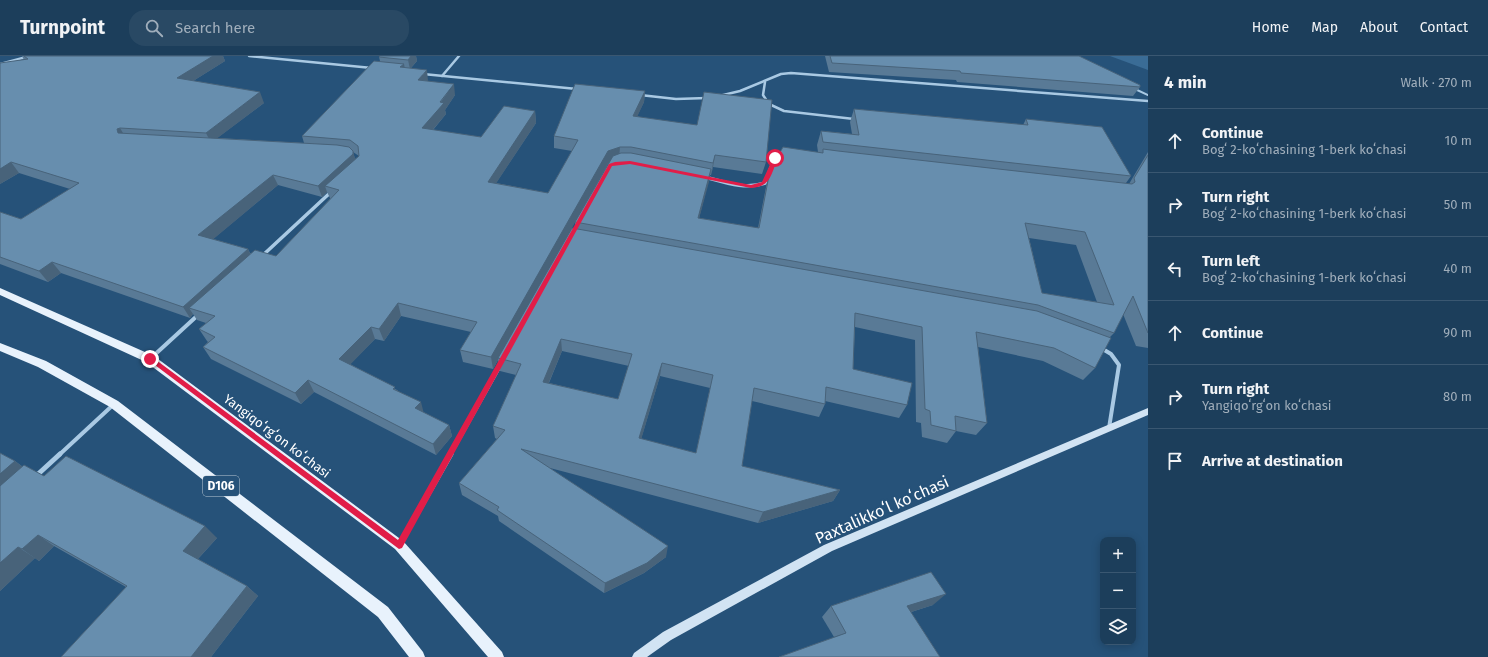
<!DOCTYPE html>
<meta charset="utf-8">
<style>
body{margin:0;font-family:"Fira Sans",sans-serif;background:#294964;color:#f1f3f6}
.controls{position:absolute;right:12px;bottom:12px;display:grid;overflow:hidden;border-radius:8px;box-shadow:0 2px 10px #0003}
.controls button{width:36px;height:36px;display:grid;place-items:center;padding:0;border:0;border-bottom:1px solid #3a5771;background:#1c3e5b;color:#f1f3f6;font:20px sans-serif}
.stop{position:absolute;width:12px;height:12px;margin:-9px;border:3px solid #e11d48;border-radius:50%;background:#fff}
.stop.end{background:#e11d48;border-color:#fff;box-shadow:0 1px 4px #0008}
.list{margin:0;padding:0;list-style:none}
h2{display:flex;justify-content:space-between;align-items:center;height:52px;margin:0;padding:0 16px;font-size:17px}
h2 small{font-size:13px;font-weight:400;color:#a0aebb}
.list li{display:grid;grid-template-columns:26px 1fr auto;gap:12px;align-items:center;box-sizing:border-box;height:64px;padding:0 16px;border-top:1px solid #3a5771}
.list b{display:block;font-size:15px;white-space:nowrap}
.list p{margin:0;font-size:13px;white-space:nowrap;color:#a0aebb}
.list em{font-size:13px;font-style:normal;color:#a0aebb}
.icon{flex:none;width:22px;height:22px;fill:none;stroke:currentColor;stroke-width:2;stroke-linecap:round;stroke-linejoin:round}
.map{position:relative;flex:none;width:1148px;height:601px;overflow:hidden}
header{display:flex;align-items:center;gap:24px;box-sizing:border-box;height:56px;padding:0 20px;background:#1c3e5b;border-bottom:1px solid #3a5771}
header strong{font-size:19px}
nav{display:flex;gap:22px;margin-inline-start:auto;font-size:14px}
.search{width:280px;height:36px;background:#294964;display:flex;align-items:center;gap:10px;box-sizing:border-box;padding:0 14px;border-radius:16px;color:#a0aebb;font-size:15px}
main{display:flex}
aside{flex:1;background:#1c3e5b}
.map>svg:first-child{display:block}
.green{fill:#3a6c96}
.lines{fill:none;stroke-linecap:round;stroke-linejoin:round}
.lane{stroke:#a9c9e3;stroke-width:2}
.street-far3{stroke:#a9c9e3;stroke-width:2.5}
.street-far2{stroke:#a9c9e3;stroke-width:3.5}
.street-far1{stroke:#a9c9e3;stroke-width:4}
.street{stroke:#a9c9e3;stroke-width:5}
.secondary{fill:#d1e3f3;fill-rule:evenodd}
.primary{fill:#e8f2fc;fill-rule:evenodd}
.wall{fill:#597a96;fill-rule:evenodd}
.shaded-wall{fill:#48637a}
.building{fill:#678eae;stroke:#48637a;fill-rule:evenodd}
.route{fill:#e11d48}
.labels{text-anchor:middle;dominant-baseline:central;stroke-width:4;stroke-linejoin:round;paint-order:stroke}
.shield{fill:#265279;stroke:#becbd7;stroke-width:1}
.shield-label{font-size:12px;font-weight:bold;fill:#fff}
.street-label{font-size:13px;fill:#fff;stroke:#265279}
.near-street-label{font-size:16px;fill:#fff;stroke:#265279}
</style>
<header>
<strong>Turnpoint</strong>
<div class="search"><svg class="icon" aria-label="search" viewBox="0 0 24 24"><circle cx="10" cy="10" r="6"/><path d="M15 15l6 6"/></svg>Search here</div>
<nav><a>Home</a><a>Map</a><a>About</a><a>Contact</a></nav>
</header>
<main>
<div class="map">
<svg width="1148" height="601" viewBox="0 0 1148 601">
<rect width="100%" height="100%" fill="#265279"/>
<!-- green -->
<polygon class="green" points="1110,0 1148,0 1148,14"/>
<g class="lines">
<!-- lane -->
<polyline class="lane" points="1135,33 1148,39"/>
<!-- street-far3 -->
<g class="street-far3">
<polyline points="249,0 372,12"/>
<polyline points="0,8 30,0"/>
<polyline points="423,18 577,33"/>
<polyline points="442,20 459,0"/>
<polyline points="765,26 763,39 769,48 784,55 854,63"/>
<polyline points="640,39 676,43 707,42"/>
<polyline points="719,40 740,35 781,18 791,17 1148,45"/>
<polyline points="773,105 775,102 782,99"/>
</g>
<!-- street-far2 -->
<g class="street-far2">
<path d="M705,121C724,126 745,134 765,127L774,104"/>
<polyline points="262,200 332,135"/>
</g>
<!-- street-far1 -->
<g class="street-far1">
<polyline points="1101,292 1111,298 1119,309 1109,372"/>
<polyline points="150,303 198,259"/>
<polyline points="59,399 113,349"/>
<polyline points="450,399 502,306"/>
</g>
<!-- street -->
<g class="street">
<polyline points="36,420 60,398"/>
<polyline points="400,488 451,398"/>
</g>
<!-- secondary -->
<polygon class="secondary" points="1148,352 1148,359 832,495 671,584 647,601 632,601 634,597 663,576 824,489"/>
<!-- primary -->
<g class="primary">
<polygon points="0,232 154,300 403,485 502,596 504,601 488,601 395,493 146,306 0,239"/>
<polygon points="0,287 46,305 118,345 388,551 423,596 425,601 409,601 378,561 110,351 38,311 0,295"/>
</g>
</g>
<!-- wall -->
<g class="wall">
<path d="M22,0H223L225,5L193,25L264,47L217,82L304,87L302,80L380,5L379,1L380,0H416L417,5L411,12L428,25L455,39L445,54L446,58L433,74L481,81L535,55L536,67L496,127L548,137L572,95L554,92V80L645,35L644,46L637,60L766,106L762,118L713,111L711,119H710L699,162L758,172L767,126L770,114L818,96L817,89L821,75L852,78L850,66L854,53L1023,69L1026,63L1131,120L1126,127L1129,128L1148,96V292L1136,290L1123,258L1114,277L1109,282L1095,312L1083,324L1043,305L978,291L987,367L976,379L956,375L947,387L922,381L921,367L916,366L915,284L855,271L853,313L907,349L899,362L825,345V348L819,361L752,345L742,410L840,434L833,445L758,467L550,412L666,501L644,517L604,537L499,465L498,460L462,439L459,427L497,383L495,382L493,370L516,319L500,315L498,304L493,313L463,306L460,294L471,276L401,260L384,285L375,283L350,308L397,334L424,357L449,369L452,380L436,399L314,336L301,348L211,303L203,291L208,286L207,285L199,273L206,267L197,264L193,258L190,262L61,217L48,226L0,208V156L21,163L70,133L19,117L0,128L24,4ZM353,96L359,100L355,103ZM609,106L575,166V172L550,210L608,107ZM278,129L322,141L327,136L330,142V143L276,200L250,197L248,193L213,183ZM1029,182L1076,189L1097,246L1042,237ZM562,295L629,310L618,343L549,327ZM660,320L710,332L696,397L641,383Z"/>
<polygon points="825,0 1079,0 1140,31 1133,40 957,26 956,24 829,16"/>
<polygon points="15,405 23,411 44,420 217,482 198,503 247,530 258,540 211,601 61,601 126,531 54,490 39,505 35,502 0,535"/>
<polygon points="933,549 834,581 822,561 831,550"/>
</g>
<!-- shaded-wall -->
<g class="shaded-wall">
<polygon points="213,0 223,0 225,5 182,32 177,22"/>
<polygon points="411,0 416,0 417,5 410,13 408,4"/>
<polygon points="404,8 406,19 400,11"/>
<polygon points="427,14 428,25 418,24"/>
<polygon points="454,28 455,39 445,54 446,58 424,84 422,72"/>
<polygon points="645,35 644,46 632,72 633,60"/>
<polygon points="260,36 264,47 211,87 206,77"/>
<polygon points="535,55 536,67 489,138 488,126"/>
<polygon points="120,72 126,82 118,77 117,73"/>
<polygon points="620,91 619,103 608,107 499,303 498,302 498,304 493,313 491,301 608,95"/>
<polygon points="353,95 356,106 325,130 327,136 322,141 318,130"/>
<polygon points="715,99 713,111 711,119 713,107"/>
<polygon points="11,106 19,117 0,128 0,113"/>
<polygon points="711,113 709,126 696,174 698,162"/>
<polygon points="273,119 278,129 205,190 198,179"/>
<polygon points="248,193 253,204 189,252 193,258 190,262 183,251"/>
<polygon points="52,206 61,217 48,226 39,215"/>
<polygon points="398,247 401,260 384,285 379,273"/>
<polygon points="371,271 375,283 344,315 339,303"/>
<polygon points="561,283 562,295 544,338 543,326"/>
<polygon points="662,307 660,320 638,394 639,382"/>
<polygon points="308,324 314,336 301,348 295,337"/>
<polygon points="421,346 424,358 415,352"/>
<polygon points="449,369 452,380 436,399 433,388"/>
<polygon points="15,405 32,418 0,447 0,418"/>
<polygon points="840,434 833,445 758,467 763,456"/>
<polygon points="205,470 217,482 195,506 183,495"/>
<polygon points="38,479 54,490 39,505 22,493"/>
<polygon points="668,490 666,501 644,517 604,537 605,527"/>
<polygon points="18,491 35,502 0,535 0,507"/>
<polygon points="247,530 258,540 211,601 191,601"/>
<polygon points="946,538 933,549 895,561 907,550"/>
</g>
<!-- building -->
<g class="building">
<polygon points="24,0 213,0 177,22 260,36 206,77 120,72 117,73 118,77 337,89 349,91 353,95 353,98 318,130 273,119 198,179 248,193 183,251 52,206 39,215 0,201 0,156 21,163 79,127 11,106 0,113 0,7 28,3"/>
<polygon points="380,0 411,0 408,4 379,1"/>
<polygon points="830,0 1079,0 1140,29 1140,31 961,17 960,15 832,7"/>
<polygon points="374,5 404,8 400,11 427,14 418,24 454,28 440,46 444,47 422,72 481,81 504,50 535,55 488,126 548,137 578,84 554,80 575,28 645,35 633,60 697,69 704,36 772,44 766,106 715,99 713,107 631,91 620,91 608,95 491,301 460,294 477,266 398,247 379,273 371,271 339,303 395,331 393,333 421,346 415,352 449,369 433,388 308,324 295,337 203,291 215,281 199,273 215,260 189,252 255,194 276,200 339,134 325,130 359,100 358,90 350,84 302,80"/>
<polygon points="854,53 1028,69 1026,63 1102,71 1131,120 823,86 821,75 859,79"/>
<path d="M783,91L823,97V93L838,95L1132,128L1135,126L1134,122L1148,99V277L1133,240L1114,277L1038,249L575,166L613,100L621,97H631L711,113L698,162L759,172L770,114ZM1025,167L1085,176L1114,249L1042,237Z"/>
<path d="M572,172L1037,255L1111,282L1095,312L1054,292L976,276L987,367L955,360L956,375L931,369L930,355L925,353L922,271L855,257L853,313L912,327L907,349L826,331L825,348L754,332L742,410L840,434L763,456L521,393L668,490L647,507L605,527L497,454L499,451L459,427L505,374L493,370L521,308L498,302ZM561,283L632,298L618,343L543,326ZM662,307L713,319L696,397L639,382Z"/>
<polygon points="0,397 15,405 0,418"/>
<polygon points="66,400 205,470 183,495 247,530 191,601 61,601 127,530 38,479 22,493 18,491 0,507 0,430 24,409 44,420"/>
<polygon points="931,516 946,538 907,550 940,601 779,601 846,577 831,550"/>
</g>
<!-- route -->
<path class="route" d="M775,100L778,102C771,118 771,131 751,132L630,108L612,110L402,492L399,493L147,303V301H152L398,484L609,108L615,106L630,105L751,129L762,126L773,102Z"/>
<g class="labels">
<!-- shield labels -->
<rect class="shield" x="203" y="420" width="36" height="20" rx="3"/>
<g class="shield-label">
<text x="221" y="430">D106</text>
</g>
<!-- street labels -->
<g class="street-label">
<text transform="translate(277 380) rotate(37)">Yangiqoʻrgʻon koʻchasi</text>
</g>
<!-- near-street labels -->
<g class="near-street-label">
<text transform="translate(882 454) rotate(-24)">Paxtalikkoʻl koʻchasi</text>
</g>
</g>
</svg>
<div class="controls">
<button>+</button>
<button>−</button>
<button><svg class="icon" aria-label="layers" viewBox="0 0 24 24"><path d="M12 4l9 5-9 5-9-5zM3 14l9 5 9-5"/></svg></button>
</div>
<div class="stop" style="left:775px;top:102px"></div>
<div class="stop end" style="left:150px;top:303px"></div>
</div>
<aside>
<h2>4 min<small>Walk · 270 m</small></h2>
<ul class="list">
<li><svg class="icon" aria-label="ahead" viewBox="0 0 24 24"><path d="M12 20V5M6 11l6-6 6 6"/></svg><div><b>Continue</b><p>Bogʻ 2-koʻchasining 1-berk koʻchasi</p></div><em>10 m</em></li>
<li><svg class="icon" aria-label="right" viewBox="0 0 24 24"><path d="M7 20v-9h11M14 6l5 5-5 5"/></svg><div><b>Turn right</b><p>Bogʻ 2-koʻchasining 1-berk koʻchasi</p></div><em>50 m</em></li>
<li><svg class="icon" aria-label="left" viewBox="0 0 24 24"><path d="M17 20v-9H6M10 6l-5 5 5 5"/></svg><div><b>Turn left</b><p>Bogʻ 2-koʻchasining 1-berk koʻchasi</p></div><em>40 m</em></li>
<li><svg class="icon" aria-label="ahead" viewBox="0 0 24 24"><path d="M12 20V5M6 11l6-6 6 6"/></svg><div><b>Continue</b></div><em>90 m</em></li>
<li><svg class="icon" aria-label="right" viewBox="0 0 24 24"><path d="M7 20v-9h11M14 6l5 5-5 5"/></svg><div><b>Turn right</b><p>Yangiqoʻrgʻon koʻchasi</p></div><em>80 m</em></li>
<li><svg class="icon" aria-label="arrive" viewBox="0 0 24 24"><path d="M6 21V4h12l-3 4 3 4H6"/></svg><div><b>Arrive at destination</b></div></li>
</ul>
</aside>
</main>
